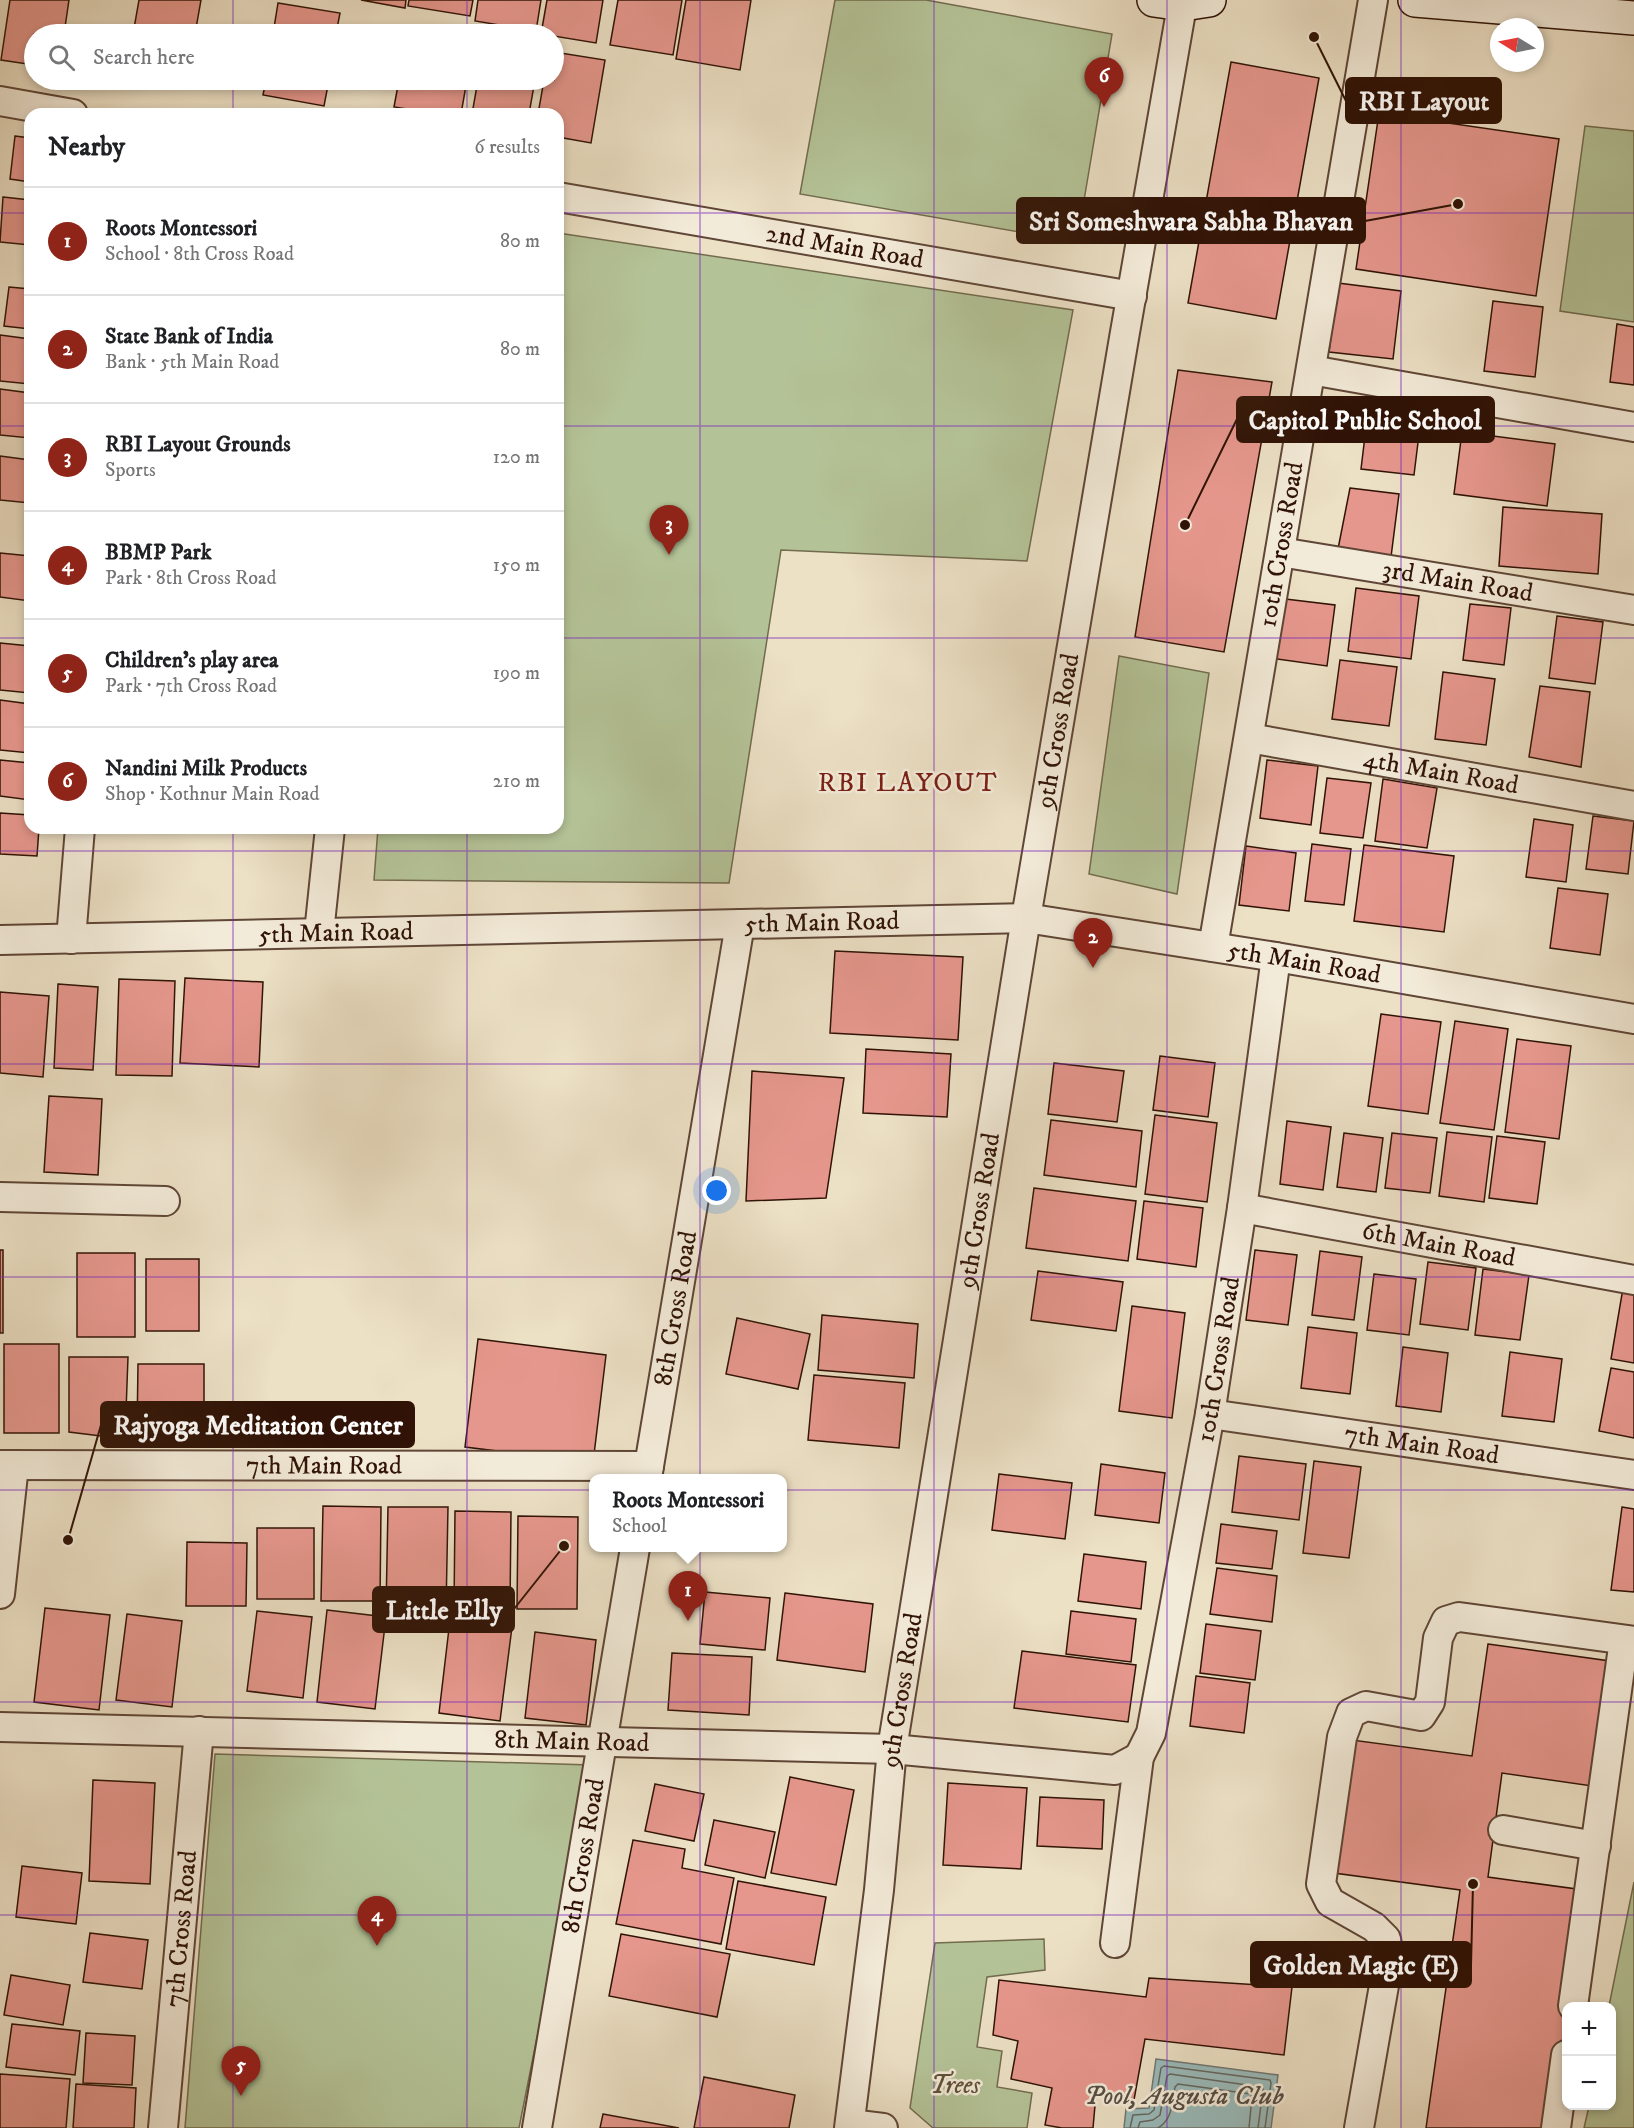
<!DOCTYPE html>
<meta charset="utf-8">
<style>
body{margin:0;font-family:"IM FELL DW Pica",serif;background:#f6f6f6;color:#202124}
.controls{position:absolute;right:18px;bottom:18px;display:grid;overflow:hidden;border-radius:12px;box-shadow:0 3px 9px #0003}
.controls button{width:54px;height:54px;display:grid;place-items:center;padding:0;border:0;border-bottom:2px solid #e0e0e0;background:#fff;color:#202124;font:30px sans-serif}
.compass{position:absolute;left:1490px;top:18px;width:54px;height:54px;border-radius:50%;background:#fff;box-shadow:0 3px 9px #0003;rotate:280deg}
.you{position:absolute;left:717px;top:1191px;width:21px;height:21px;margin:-15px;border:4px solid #fff;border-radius:50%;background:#1a73e8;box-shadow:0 0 0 9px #1a73e833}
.badge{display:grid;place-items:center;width:39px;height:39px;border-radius:50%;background:#8f2418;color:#fff;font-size:20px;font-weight:700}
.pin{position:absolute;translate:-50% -50px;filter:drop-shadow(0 2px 3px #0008)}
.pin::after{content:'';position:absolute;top:32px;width:21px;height:18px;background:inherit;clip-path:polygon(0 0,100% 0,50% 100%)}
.popup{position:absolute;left:589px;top:1474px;width:198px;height:78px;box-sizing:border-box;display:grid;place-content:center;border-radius:12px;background:#fff;filter:drop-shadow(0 2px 4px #0005);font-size:20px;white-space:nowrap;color:#757577}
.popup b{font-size:22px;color:#202124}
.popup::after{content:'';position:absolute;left:50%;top:100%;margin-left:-12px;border:12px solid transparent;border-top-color:#fff}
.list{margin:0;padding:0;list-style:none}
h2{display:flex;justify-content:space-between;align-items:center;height:78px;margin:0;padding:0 24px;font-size:26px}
h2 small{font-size:20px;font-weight:400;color:#757577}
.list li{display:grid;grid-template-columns:39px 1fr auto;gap:18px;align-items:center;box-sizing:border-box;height:108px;padding:0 24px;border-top:2px solid #e0e0e0}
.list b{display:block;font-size:22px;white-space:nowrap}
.list p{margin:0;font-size:20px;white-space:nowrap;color:#757577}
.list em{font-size:20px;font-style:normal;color:#757577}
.icon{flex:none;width:33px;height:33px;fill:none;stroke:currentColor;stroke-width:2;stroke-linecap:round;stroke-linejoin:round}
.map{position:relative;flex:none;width:1634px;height:2128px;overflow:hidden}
.search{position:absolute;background:#fff;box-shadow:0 3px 9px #0003;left:24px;top:24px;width:540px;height:66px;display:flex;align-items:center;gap:15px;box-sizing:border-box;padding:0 21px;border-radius:33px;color:#757577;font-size:22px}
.panel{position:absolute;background:#fff;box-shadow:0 3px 9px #0003;left:24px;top:108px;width:540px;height:726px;border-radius:18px}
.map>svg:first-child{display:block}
.green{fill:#b4c397;stroke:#726b4e;stroke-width:1.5}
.water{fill:#9abbbb;stroke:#707873;stroke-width:1.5}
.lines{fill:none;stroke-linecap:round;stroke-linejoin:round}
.shore{stroke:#656760;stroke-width:1.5}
.building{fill:#e6978d;stroke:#301306;stroke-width:1.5}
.street-casing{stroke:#5f4636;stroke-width:32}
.secondary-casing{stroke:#301306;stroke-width:36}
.street{stroke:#f3ebd9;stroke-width:28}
.secondary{stroke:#f3ebd9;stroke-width:33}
.grid{fill:none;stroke:#7b2cbf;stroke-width:1.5;stroke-opacity:0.55}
.labels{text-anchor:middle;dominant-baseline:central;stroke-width:5;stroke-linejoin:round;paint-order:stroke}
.street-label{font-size:26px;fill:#301306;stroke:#f3ebd9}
.park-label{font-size:26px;font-style:italic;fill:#5e5139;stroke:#f3ebd9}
.neighbourhood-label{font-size:27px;letter-spacing:1.5px;fill:#7a1f14;stroke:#f3ebd9}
.water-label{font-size:27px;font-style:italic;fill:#554e45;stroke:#f3ebd9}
.leader{fill:none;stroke:#301306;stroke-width:2}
.callout-dot{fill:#301306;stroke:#f3ebd9;stroke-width:2}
.callout{fill:#301306;stroke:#301306;stroke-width:2}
.callout-label{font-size:27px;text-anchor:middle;font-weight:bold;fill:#fff}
</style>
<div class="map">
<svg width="1634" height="2128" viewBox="0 0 1634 2128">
<rect width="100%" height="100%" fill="#ece0c5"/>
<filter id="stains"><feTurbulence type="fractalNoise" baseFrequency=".00333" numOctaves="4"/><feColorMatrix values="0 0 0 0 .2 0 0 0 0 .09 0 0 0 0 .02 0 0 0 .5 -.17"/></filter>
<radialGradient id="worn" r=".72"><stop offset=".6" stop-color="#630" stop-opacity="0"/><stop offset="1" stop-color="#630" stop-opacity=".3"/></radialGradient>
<!-- green -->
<g class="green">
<polygon points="835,0 926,0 1112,34 1077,242 800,194"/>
<polygon points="1585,126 1634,131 1634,322 1560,311"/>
<polygon points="558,233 1073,310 1027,561 781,550 729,883 374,880 378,828 558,828"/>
<polygon points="1119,656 1209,673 1177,894 1089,874"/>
<polygon points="215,1754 591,1765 519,2128 185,2128"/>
<polygon points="1634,1882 1634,2128 1584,2128 1589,2106 1612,2106 1612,2006 1609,2006"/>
<polygon points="1044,1939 1045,1970 987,1977 977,2047 1002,2051 997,2087 1032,2093 1027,2128 933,2128 910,2108 935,1943"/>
</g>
<!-- water -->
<polygon class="water" points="1156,2059 1278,2075 1271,2128 1124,2128 1126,2109 1149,2108"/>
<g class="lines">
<!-- shore -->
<g class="shore">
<polyline points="1130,2128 1133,2115 1149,2114 1154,2110 1161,2068 1164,2066 1270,2080 1271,2083 1265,2128"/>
<polyline points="1138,2128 1140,2122 1153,2120 1160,2115 1167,2076 1170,2074 1261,2087 1263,2089 1258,2128"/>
<path d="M1158,2128C1173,2119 1172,2102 1175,2087L1178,2084L1251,2094L1252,2097L1249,2128"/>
</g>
</g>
<!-- building -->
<g class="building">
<polygon points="10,0 69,0 64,34 34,34 34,65 1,60"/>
<polygon points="139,0 201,0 195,34 133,34"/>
<polygon points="361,0 406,0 405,8"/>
<polygon points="409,0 473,0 470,16 408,6"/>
<polygon points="478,0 541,0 536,31 475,21"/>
<polygon points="547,0 603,0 596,43 541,34"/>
<polygon points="618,0 682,0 673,55 610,45"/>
<polygon points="686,0 751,0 740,70 676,59"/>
<polygon points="278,3 340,13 336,34 273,34"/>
<polygon points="408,28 448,34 406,34"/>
<polygon points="554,52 605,60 591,143 558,137 558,114 538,114 544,80 554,80"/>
<polygon points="1231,62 1319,78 1276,319 1188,303"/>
<polygon points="128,80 188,80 186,89"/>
<polygon points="266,80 329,80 324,106 263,95"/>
<polygon points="399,80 467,80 461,114 439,114 394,107"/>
<polygon points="478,80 535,80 529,114 472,114"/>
<polygon points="1379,113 1559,139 1536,296 1356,269"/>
<polygon points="15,136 30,138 30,182 10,179"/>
<polygon points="3,197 30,200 30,245 0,242"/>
<polygon points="1338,283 1401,291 1393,359 1329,352"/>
<polygon points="9,287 30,289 30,329 4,326"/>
<polygon points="1493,301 1543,307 1535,377 1484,371"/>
<polygon points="1617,324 1634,327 1634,385 1610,382"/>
<polygon points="0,335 30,339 30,384 0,381"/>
<polygon points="1178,370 1272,382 1224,652 1135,637"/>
<polygon points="0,389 30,393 30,438 0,435"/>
<polygon points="1368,411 1421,418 1414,475 1361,469"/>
<polygon points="1462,432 1555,444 1547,506 1454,494"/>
<polygon points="0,456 30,460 30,503 0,500"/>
<polygon points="1350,488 1399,494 1391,557 1338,549"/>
<polygon points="1503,507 1602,514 1598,574 1499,566"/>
<polygon points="0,553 30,556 30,601 0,597"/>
<polygon points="1356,588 1419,596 1411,659 1348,651"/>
<polygon points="1277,598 1335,605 1327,666 1270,658"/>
<polygon points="1470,604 1511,608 1504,665 1463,660"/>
<polygon points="1557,616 1603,622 1595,684 1549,678"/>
<polygon points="0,643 30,646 30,693 0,690"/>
<polygon points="1340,660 1397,667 1389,726 1332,719"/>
<polygon points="1443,672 1495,679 1486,745 1435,739"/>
<polygon points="1540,686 1590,692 1581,767 1529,757"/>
<polygon points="0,700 30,704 30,753 0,750"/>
<polygon points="0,760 30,763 30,800 0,796"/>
<polygon points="1267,760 1318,766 1311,825 1260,818"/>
<polygon points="1327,778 1371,783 1363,838 1320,833"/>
<polygon points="1383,779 1437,788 1427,848 1375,841"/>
<polygon points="0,813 30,815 30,828 39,828 37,856 0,854"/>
<polygon points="1593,816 1634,821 1628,874 1586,869"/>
<polygon points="1534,819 1573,825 1566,882 1526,877"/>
<polygon points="1312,844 1351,849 1344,905 1305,901"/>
<polygon points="1364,845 1454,856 1444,932 1354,921"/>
<polygon points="1246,846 1296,853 1289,911 1239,905"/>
<polygon points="1558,888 1608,894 1600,955 1550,948"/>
<polygon points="835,951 963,957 958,1040 830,1033"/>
<polygon points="185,978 263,982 259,1067 180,1063"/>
<polygon points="119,979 175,981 172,1076 116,1075"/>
<polygon points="58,984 98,987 93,1070 54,1068"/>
<polygon points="0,992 49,996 43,1077 0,1073"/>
<polygon points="1381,1014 1441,1022 1428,1114 1368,1106"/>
<polygon points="1455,1021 1508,1029 1494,1130 1440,1123"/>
<polygon points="1517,1039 1571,1046 1559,1139 1505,1132"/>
<polygon points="866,1049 951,1054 947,1117 863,1113"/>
<polygon points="1160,1056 1215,1063 1208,1117 1153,1110"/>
<polygon points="1054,1063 1124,1071 1117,1122 1048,1114"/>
<polygon points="752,1071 844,1078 826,1198 746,1201"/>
<polygon points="49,1096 102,1099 98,1175 44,1172"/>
<polygon points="1155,1115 1217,1123 1207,1202 1145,1194"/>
<polygon points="1051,1120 1142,1131 1136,1187 1044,1175"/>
<polygon points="1287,1121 1331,1127 1323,1190 1280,1184"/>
<polygon points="1447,1132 1492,1137 1484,1202 1439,1196"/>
<polygon points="1344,1133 1383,1138 1376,1192 1337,1187"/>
<polygon points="1392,1133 1437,1138 1430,1193 1385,1188"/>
<polygon points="1497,1136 1545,1142 1537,1204 1489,1198"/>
<polygon points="1034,1188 1136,1201 1128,1261 1026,1248"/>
<polygon points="1144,1201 1203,1208 1196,1267 1137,1259"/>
<rect x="0" y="1250" width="3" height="83"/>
<polygon points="1255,1250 1297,1255 1288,1325 1246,1320"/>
<polygon points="1320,1251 1362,1257 1354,1320 1312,1315"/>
<rect x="77" y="1253" width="58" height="84"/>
<rect x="146" y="1259" width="53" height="72"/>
<polygon points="1428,1262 1476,1268 1468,1330 1420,1324"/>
<polygon points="1483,1269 1529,1275 1520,1340 1475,1335"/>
<polygon points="1038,1271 1123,1282 1116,1331 1031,1320"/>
<polygon points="1374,1274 1416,1279 1409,1335 1367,1330"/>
<polygon points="1623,1288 1634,1290 1634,1363 1611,1359"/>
<polygon points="1132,1306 1185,1313 1172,1418 1119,1411"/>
<polygon points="822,1315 918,1324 914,1378 818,1370"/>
<polygon points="737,1318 810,1334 798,1389 726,1374"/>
<polygon points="1308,1327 1357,1333 1350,1394 1301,1388"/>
<polygon points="478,1339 606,1355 593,1463 465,1447"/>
<rect x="4" y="1344" width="55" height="89"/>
<polygon points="1403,1347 1448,1353 1441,1412 1396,1406"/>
<polygon points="1510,1352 1562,1359 1554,1422 1502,1416"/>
<polygon points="69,1357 128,1357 125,1439 69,1432"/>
<polygon points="138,1364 204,1364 204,1433 137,1433"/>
<polygon points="1611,1368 1634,1372 1634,1438 1599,1431"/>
<polygon points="814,1375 905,1383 899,1448 808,1440"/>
<polygon points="1239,1456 1306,1464 1299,1520 1232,1512"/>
<polygon points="1314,1461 1361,1467 1349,1558 1303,1553"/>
<polygon points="1101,1464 1165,1473 1159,1523 1095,1515"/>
<polygon points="999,1474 1072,1483 1065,1539 992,1530"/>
<polygon points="323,1506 381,1507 380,1601 321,1601"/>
<polygon points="388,1507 448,1507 446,1611 386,1610"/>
<polygon points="1622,1507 1634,1509 1634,1592 1611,1590"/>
<polygon points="455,1511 511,1512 510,1608 454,1608"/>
<polygon points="518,1516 578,1517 577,1609 517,1609"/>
<polygon points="1221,1524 1277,1531 1272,1569 1216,1563"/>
<rect x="257" y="1528" width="57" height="71"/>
<polygon points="187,1542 247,1543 246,1606 186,1606"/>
<polygon points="1084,1554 1146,1562 1141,1609 1078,1601"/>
<polygon points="1217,1568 1277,1576 1272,1622 1210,1614"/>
<polygon points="705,1592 770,1598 765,1650 700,1644"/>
<polygon points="785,1593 873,1604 865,1672 777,1660"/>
<polygon points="45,1608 110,1615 99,1710 34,1702"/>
<polygon points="327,1610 386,1617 375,1709 317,1702"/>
<polygon points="257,1611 312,1617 303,1698 247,1691"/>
<polygon points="1071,1611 1136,1619 1131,1662 1066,1654"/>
<polygon points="127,1614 182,1621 172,1707 116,1700"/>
<polygon points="450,1620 512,1627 500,1721 439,1713"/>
<polygon points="1206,1624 1261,1631 1255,1680 1200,1673"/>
<polygon points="535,1632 596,1640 586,1725 525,1718"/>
<polygon points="1488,1644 1617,1662 1599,1787 1502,1773 1488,1877 1584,1890 1550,2128 1426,2128 1460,1890 1334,1873 1352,1740 1472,1756"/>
<polygon points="1022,1651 1136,1665 1128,1722 1014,1708"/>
<polygon points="672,1653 752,1657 749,1715 668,1710"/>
<polygon points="1196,1676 1250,1683 1244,1733 1190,1726"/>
<polygon points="790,1777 854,1790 836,1885 771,1873"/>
<polygon points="93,1780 155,1783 150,1884 89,1881"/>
<polygon points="948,1783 1027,1788 1021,1869 943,1865"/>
<polygon points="655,1784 704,1794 694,1841 645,1831"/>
<polygon points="1040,1797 1104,1800 1102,1849 1037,1846"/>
<polygon points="714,1820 775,1832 765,1878 705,1865"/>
<polygon points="633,1840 685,1849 682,1868 734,1878 721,1944 616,1924"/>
<polygon points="22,1866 82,1873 76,1924 16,1917"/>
<polygon points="738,1881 826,1897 814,1965 726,1949"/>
<polygon points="90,1933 148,1940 142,1989 83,1982"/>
<polygon points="621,1934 730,1954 717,2017 609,1996"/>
<polygon points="11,1975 70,1985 63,2025 4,2015"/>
<polygon points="1149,1978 1292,1987 1284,2055 1145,2039 1134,2100 1096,2094 1093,2128 1062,2128 1045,2125 1052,2088 1011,2079 1018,2041 993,2035 999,1980 1146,1997"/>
<polygon points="12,2024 80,2031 75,2075 6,2067"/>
<polygon points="86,2033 135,2036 132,2085 83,2083"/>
<polygon points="0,2074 70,2079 66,2128 0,2128"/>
<polygon points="704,2077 795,2095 789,2128 694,2128"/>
<polygon points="76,2084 136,2088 134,2128 73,2128"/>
<polygon points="603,2114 679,2128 600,2128"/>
</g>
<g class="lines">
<defs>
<g id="street">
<polyline points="0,101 73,114"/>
<path id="s1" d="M558,197L1132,296"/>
<polyline points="1311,370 1634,427"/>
<path id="s2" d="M1280,552L1634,610"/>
<path id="s3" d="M1249,738L1634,806"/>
<polyline points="319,933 330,828"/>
<polyline points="71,939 80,828"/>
<path id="s4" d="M0,940L1026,918L1276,957L1634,1019"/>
<path id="s5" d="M1213,947L1373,0"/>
<polyline points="0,1197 165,1201"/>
<path id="s6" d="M1242,1208L1634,1280"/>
<path id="s7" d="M1210,1414L1634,1475"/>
<path id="s8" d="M0,1465L649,1466"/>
<path id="s9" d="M647,1478L740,924"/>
<polyline points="0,1594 14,1465"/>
<path id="s10" d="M0,1727L892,1749L1115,1770L1139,1757"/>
<polyline points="1503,1830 1596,1846"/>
<path id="s11" d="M1115,1943L1139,1757L1151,1733L1210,1414L1242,1208L1276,957"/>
<polyline points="1573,2006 1624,1640"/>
<polyline points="850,2124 883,2128"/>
<path id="s12" d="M163,2128L199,1731"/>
<path id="s13" d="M537,2128L635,1548"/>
<path id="s14" d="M849,2128L879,1890L892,1749L1026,918L1124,338L1183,0"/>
<polyline points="1359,2128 1389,1957 1386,1939 1374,1927 1330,1902 1321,1884 1342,1737 1351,1713 1366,1706 1421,1716 1430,1702 1438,1638 1446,1621 1459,1617 1634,1641"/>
<polyline points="1556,2128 1566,2055"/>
</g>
<g id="secondary">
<polyline points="1154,0 1183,4 1209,0"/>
<polyline points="1415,0 1634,18"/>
</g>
</defs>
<!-- street casing -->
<use href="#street" class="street-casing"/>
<!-- secondary casing -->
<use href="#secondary" class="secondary-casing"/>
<!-- street -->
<use href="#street" class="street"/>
<!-- secondary -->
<use href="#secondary" class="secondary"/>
</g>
<!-- grid -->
<path class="grid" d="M233,0V34M467,0V34M700,0V2128M934,0V2128M1167,0V2128M1401,0V2128M233,80V114M467,80V114M0,213H30M558,213H1634M0,426H30M558,426H1634M0,638H30M558,638H1634M233,828V2128M467,828V2128M0,851H1634M0,1064H1634M0,1277H1634M0,1490H1634M0,1702H1634M0,1915H1634"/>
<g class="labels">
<!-- street labels -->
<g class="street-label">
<text stroke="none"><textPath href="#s1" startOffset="291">2nd Main Road</textPath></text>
<text stroke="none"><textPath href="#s5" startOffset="408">10th Cross Road</textPath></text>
<text stroke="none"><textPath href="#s2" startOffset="180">3rd Main Road</textPath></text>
<text stroke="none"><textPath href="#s14" startOffset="1413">9th Cross Road</textPath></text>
<text stroke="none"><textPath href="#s3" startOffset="195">4th Main Road</textPath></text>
<text stroke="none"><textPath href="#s4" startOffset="822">5th Main Road</textPath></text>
<text stroke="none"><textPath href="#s4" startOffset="336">5th Main Road</textPath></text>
<text stroke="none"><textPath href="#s4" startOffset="1308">5th Main Road</textPath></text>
<text stroke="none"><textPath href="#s14" startOffset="927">9th Cross Road</textPath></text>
<text stroke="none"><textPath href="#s6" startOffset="200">6th Main Road</textPath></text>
<text stroke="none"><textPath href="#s9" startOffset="172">8th Cross Road</textPath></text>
<text stroke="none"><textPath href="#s11" startOffset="594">10th Cross Road</textPath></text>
<text stroke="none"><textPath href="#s7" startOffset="214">7th Main Road</textPath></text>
<text stroke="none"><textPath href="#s8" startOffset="324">7th Main Road</textPath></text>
<text stroke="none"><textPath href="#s14" startOffset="441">9th Cross Road</textPath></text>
<text stroke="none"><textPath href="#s10" startOffset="572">8th Main Road</textPath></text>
<text stroke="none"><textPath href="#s13" startOffset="276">8th Cross Road</textPath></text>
<text stroke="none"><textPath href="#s12" startOffset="200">7th Cross Road</textPath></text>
</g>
<!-- park labels -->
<g class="park-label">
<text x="955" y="2085">Trees</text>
</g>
<!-- neighbourhood labels -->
<g class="neighbourhood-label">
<text x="908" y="783">RBI LAYOUT</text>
</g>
<!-- water labels -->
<g class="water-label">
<text x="1184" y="2096">Pool, Augusta Club</text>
</g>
</g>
<!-- callouts -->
<path class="leader" d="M1314 37L1346 101M1458 204L1365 221M1185 525L1237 419M68 1540L101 1425M564 1546L514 1609M1473 1884L1471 1965"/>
<g class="callout-dot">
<circle cx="1314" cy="37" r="6"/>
<circle cx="1458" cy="204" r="6"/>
<circle cx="1185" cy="525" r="6"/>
<circle cx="68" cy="1540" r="6"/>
<circle cx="564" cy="1546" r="6"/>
<circle cx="1473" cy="1884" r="6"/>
</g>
<g class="callout">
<rect x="1346" y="78" width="155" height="45" rx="6"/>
<rect x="1017" y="198" width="348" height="45" rx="6"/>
<rect x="1237" y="397" width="257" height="45" rx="6"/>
<rect x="101" y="1402" width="313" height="45" rx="6"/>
<rect x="373" y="1587" width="141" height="45" rx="6"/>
<rect x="1251" y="1942" width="220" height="45" rx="6"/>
</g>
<g class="callout-label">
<text x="1424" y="110">RBI Layout</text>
<text x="1191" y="230">Sri Someshwara Sabha Bhavan</text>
<text x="1365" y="429">Capitol Public School</text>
<text x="258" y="1434">Rajyoga Meditation Center</text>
<text x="444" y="1619">Little Elly</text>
<text x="1361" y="1974">Golden Magic (E)</text>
</g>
<rect width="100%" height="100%" filter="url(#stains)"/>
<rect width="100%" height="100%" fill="url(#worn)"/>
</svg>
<div class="controls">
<button>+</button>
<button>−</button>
</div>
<svg class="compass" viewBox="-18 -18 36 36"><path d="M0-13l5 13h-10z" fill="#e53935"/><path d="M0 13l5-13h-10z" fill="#757577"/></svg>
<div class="you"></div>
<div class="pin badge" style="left:688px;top:1621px">1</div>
<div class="popup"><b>Roots Montessori</b>School</div>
<div class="pin badge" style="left:1093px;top:968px">2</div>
<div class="pin badge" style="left:669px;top:555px">3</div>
<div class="pin badge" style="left:377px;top:1946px">4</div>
<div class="pin badge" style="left:241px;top:2096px">5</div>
<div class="pin badge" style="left:1104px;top:107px">6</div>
<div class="search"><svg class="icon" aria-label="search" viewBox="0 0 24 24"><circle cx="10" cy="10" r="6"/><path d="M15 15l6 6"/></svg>Search here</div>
<section class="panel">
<h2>Nearby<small>6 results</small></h2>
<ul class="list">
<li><span class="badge">1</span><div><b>Roots Montessori</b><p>School · 8th Cross Road</p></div><em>80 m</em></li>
<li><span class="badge">2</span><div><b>State Bank of India</b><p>Bank · 5th Main Road</p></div><em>80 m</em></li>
<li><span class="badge">3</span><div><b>RBI Layout Grounds</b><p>Sports</p></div><em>120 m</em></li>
<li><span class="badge">4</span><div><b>BBMP Park</b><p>Park · 8th Cross Road</p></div><em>150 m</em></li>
<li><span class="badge">5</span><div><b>Children's play area</b><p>Park · 7th Cross Road</p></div><em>190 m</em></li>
<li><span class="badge">6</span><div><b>Nandini Milk Products</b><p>Shop · Kothnur Main Road</p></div><em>210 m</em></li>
</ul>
</section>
</div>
